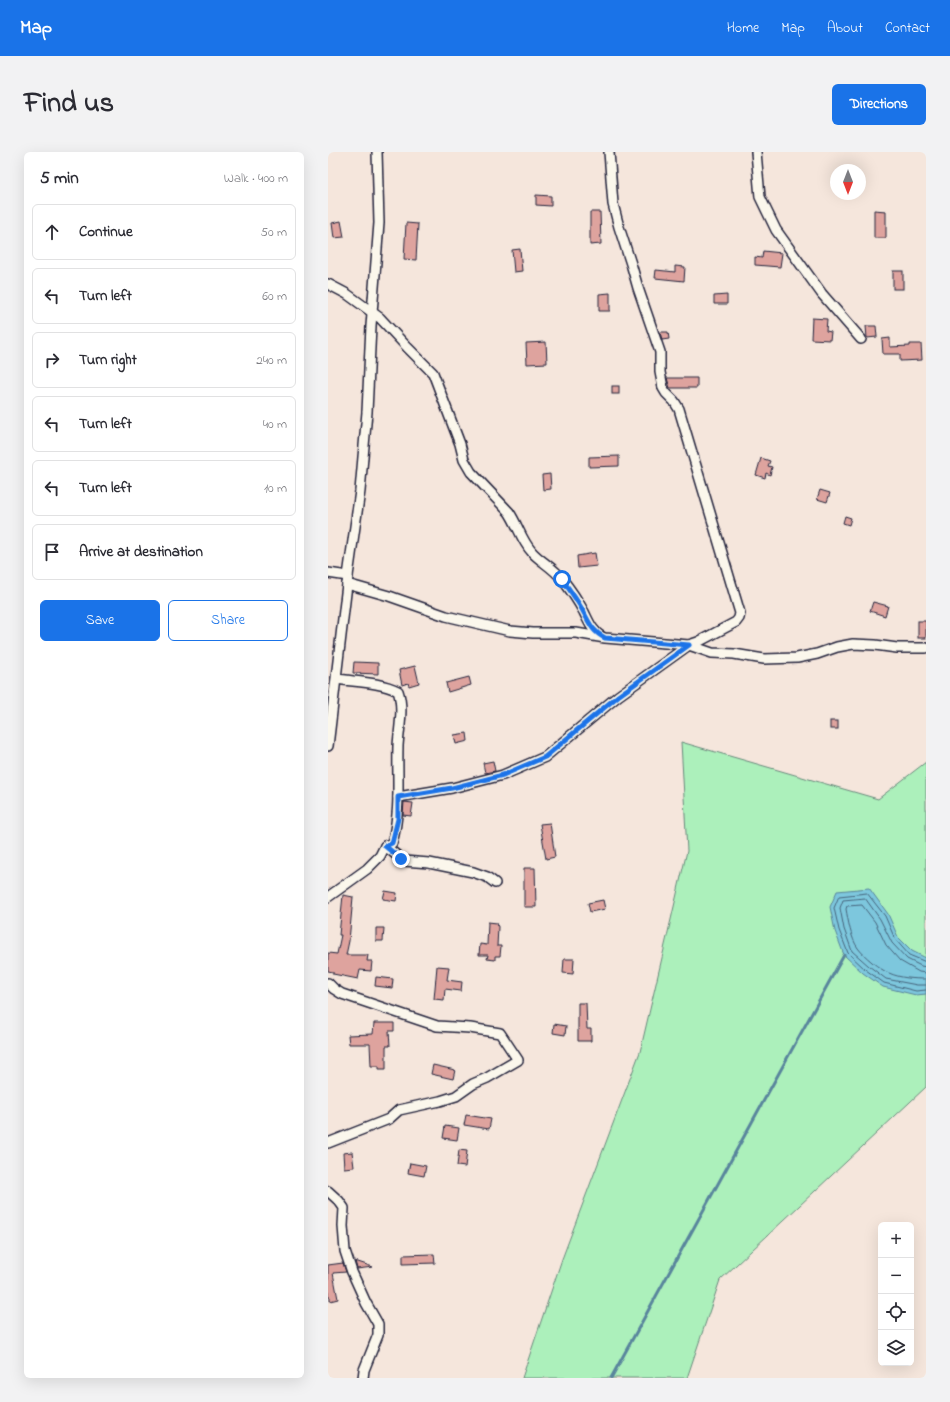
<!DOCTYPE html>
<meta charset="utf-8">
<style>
body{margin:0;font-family:"Indie Flower",sans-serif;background:#f2f2f3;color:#2b2b33}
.controls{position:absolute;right:12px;bottom:12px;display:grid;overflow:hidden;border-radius:6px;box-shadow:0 4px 16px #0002}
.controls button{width:36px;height:36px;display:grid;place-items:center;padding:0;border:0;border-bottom:1px solid #e1e1e2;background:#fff;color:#2b2b33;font:20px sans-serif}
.compass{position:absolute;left:502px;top:12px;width:36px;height:36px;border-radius:50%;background:#fff;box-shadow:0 4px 16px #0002;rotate:180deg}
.stop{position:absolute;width:12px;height:12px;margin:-9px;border:3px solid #1a73e8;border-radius:50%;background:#fff}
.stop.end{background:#1a73e8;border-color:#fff;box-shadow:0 1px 4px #0008}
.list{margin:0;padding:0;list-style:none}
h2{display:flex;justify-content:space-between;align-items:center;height:52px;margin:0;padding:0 16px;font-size:17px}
h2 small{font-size:13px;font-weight:400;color:#7c7c81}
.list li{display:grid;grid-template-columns:26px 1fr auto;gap:12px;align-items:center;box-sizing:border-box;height:56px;margin:0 8px 8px;padding:0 8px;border:1px solid #e1e1e2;border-radius:6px}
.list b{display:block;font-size:15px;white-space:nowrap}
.list em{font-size:13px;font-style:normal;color:#7c7c81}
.actions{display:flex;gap:8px;padding:12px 16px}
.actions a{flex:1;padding:9px 0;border:1px solid #1a73e8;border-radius:6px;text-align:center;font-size:14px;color:#1a73e8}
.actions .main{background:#1a73e8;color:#fff}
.icon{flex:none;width:22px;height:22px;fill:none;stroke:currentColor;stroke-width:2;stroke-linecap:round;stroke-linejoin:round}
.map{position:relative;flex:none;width:598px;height:1226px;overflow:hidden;border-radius:6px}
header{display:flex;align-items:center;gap:24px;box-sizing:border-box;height:56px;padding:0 20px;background:#1a73e8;color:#fff}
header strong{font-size:19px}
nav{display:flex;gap:22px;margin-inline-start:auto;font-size:14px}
.intro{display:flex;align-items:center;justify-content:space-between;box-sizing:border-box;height:96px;padding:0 24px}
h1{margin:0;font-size:28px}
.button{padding:10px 18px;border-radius:6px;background:#1a73e8;color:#fff;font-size:14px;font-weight:700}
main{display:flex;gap:24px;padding:0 24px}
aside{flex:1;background:#fff;border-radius:6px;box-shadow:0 4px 16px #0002}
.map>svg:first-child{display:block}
.green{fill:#acf0bb;stroke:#67897b}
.water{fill:#7dc7dd;stroke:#59859c}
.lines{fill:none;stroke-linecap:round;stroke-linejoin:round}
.shore{stroke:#46647c;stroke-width:1}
.stream{stroke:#59859c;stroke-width:3}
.building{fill:#dea39e;stroke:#22223b}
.street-casing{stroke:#22223b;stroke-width:12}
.street{stroke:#fbf7ec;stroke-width:9}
.route{stroke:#1a73e8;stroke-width:5}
</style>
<header>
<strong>Map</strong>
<nav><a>Home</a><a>Map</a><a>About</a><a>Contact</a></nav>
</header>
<div class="intro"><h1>Find us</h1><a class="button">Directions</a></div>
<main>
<aside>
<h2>5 min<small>Walk · 400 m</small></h2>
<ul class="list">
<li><svg class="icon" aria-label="ahead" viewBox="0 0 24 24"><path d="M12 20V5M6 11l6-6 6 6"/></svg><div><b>Continue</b></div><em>50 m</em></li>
<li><svg class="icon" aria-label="left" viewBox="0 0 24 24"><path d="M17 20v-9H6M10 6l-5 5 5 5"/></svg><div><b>Turn left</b></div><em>60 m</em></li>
<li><svg class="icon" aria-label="right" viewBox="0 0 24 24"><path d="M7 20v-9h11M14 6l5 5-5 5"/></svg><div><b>Turn right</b></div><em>240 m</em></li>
<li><svg class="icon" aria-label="left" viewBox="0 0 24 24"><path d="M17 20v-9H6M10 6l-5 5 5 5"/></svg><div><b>Turn left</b></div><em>40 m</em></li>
<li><svg class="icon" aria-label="left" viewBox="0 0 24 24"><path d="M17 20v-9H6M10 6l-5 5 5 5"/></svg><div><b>Turn left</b></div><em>10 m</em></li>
<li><svg class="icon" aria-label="arrive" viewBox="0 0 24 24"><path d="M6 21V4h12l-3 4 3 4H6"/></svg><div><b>Arrive at destination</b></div></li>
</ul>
<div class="actions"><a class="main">Save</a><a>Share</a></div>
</aside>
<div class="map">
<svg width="598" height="1226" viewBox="0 0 598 1226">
<rect width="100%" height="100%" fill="#f5e6dc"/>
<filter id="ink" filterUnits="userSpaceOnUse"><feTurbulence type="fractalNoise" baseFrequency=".025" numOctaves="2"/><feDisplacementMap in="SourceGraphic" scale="8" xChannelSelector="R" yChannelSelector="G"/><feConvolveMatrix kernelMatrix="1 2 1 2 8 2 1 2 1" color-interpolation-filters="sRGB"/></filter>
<g filter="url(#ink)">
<!-- green -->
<polygon class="green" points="353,590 550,647 598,610 598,935 392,1128 359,1226 194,1226 234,1107 312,900 359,699"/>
<!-- water -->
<polygon class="water" points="541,736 560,762 570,785 584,799 598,806 598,842 588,843 555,835 535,821 516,803 507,779 502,755 509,739"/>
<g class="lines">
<!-- shore -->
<g class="shore">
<polyline points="598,810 581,803 567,787 557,764 539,741 511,744 506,756 511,778 520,801 538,818 556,831 588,839 598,838"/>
<polyline points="598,815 593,814 579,807 564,791 552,767 537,746 515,748 512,756 516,777 524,799 541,814 558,827 589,833 598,833"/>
<path d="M598,821L591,820L572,809L558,793L547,770L534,753L519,754L518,757C520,768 523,787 530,796C535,803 552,818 561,821C572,826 586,827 598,827"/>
</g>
<!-- stream -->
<polyline class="stream" points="283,1226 516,803"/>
</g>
<!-- building -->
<g class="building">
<polygon points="208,43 223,44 223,54 208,53"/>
<polygon points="546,58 558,59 558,86 546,86"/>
<polygon points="262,60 272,60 273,92 262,93"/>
<polygon points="13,69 16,85 6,86 4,71"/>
<polygon points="78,71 90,72 88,108 76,107"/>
<polygon points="192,97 194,119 186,120 184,98"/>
<polygon points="435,99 454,101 452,115 427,113 427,105 434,106"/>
<polygon points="347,114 357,115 356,129 327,126 328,118 347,120"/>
<rect x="565" y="119" width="10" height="18"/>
<polygon points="282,141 282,159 271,159 271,142"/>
<polygon points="399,143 399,152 386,152 386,144"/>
<polygon points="484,166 499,167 498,179 503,180 502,188 483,187"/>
<polygon points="538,174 548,174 549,185 539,186"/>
<polygon points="332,180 340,180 341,187 334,188"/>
<polygon points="562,186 562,195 582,194 582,192 593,192 594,208 572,209 572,202 555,202 554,187"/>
<polygon points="218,190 219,211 199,212 198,191"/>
<polygon points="339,226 369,226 369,236 342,236"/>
<rect x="284" y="234" width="7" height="8"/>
<polygon points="291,304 291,314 261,315 261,305"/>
<polygon points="433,306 442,309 440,314 444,315 442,323 438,321 437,326 428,323"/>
<polygon points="222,322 223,337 215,338 214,323"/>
<polygon points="492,338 502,341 499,350 489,347"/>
<polygon points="517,364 523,366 521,373 515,371"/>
<polygon points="267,401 269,414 250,416 249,404"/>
<polygon points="545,450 560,454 557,464 542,459"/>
<rect x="590" y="469" width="8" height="17"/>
<polygon points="26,510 50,511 50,522 25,521"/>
<polygon points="87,514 91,531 81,534 80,531 74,533 71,518"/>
<polygon points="141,525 143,533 120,540 118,531"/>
<rect x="502" y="569" width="8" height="8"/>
<polygon points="139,581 140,589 128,592 126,583"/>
<polygon points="165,609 167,619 157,621 155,611"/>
<polygon points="76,650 85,651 83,664 75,663"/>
<polygon points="222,671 227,705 218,707 212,672"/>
<polygon points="196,716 207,716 208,755 196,755"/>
<polygon points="57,739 69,741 68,749 55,747"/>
<polygon points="15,743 25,745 21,789 18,803 40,803 39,809 44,809 43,819 32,818 30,827 5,822 5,820 0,819 0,801 9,802 13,783 11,783"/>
<polygon points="275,748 277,757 262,760 260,751"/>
<polygon points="160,770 169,771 170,775 169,794 173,794 172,804 167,804 167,808 159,807 160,803 151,803 152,792 159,793"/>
<polygon points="48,776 56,776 55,789 48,789"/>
<polygon points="236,807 246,807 245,822 235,821"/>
<polygon points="109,814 121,815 119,828 134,830 133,839 117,837 116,848 106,847"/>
<polygon points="48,825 65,827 64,836 47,834"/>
<polygon points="250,851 258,851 259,877 263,877 263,889 250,889"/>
<polygon points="46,871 66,871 66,879 61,879 62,894 58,894 58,917 51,917 51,914 43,914 42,892 21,892 20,883 45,882"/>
<polygon points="226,872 238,874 237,883 225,881"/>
<polygon points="105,913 127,918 125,927 103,922"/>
<polygon points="138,963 163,967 161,977 136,973"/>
<polygon points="117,974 131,976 129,988 115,986"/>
<polygon points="131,998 139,999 137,1015 129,1014"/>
<polygon points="24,1000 26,1015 16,1016 15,1001"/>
<polygon points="82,1011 98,1014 96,1024 80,1021"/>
<polygon points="106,1102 107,1111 75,1112 75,1103"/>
<polygon points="27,1109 45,1115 29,1117"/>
<polygon points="15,1111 18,1120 5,1121 10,1147 2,1149 2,1145 0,1145 0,1113"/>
</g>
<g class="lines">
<defs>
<g id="street">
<polyline points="428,0 432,45 448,78 494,142 533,187"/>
<path d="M0,132L19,142L52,166L79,195L105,221L132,292L136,308L143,320L181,360C190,373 193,388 204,400C213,410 225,415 234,427C242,437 250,449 256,460C261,470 264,479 274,485"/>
<polyline points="0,421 20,424"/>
<polyline points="19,432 61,444 118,464 182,479 205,481 248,481 277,486 361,493 370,490 408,470 411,466 412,461 351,257 346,249 338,241 335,236 332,220 332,200 310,136 304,115 291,75 285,52 281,0"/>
<polyline points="361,493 384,501 406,502 436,507 469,506 489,502 509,495 525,492 547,493 569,496 598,496"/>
<polyline points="0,594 20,424 32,339 39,260 43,174 51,71 49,0"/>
<polyline points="70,645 124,636 175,623 217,605 290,544 361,493"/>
<polyline points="57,694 76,709 101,711 145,720 159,725 167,731"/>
<path d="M0,745L39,717L52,704L57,694L64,691C73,659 69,626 70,594C71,576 76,556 70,539C52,530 29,530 9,527"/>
<polyline points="0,831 6,837 14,842 109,874 142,876 172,881 190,908 159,926 145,932 128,944 112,949 71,958 61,967 0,991"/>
<polyline points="0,1039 11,1049 16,1056 15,1074 17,1099 24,1120 38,1151 50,1172 50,1183 36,1218 35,1226"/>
</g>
</defs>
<!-- street casing -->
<use href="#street" class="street-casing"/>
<!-- street -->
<use href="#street" class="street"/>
</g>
</g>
<g class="lines" filter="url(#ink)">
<!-- route -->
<path class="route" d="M73,707L57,694L64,691L70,667V645L124,636L175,623L217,605L290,544L361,493L277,486C264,479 262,472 255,459C249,448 241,437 234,427"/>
</g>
</svg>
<div class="controls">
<button>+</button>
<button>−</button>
<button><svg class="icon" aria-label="locate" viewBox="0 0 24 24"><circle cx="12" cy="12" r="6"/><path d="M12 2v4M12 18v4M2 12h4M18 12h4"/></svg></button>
<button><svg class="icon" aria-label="layers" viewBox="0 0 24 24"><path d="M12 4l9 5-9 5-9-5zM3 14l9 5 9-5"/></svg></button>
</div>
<svg class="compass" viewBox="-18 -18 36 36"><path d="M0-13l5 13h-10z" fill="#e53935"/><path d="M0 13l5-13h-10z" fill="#7c7c81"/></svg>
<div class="stop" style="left:234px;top:427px"></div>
<div class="stop end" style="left:73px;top:707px"></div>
</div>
</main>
